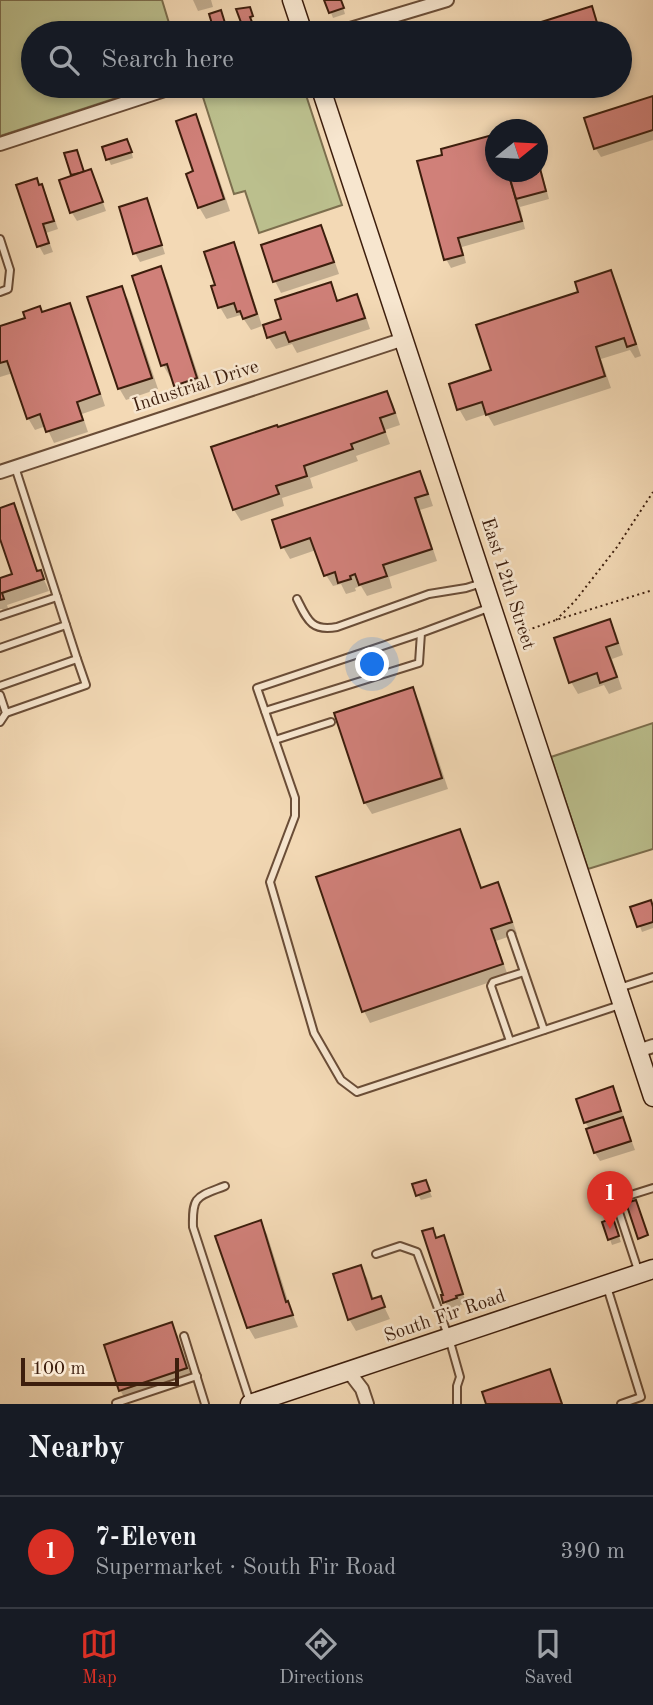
<!DOCTYPE html>
<meta charset="utf-8">
<style>
body{margin:0;font-family:"Old Standard TT",serif;background:#20242c;color:#f1f3f6}
.compass{position:absolute;left:485px;top:119px;width:63px;height:63px;border-radius:50%;background:#171b24;box-shadow:0 4px 10px #0003;rotate:72deg}
.scale{position:absolute;left:21px;bottom:18px;width:158px;box-sizing:border-box;padding-left:7px;border:4px solid #3d1e0d;border-top:0;font-size:19px;line-height:24px;white-space:nowrap;color:#3d1e0d;-webkit-text-stroke:5px #f7e6cf;paint-order:stroke}
.you{position:absolute;left:373px;top:665px;width:24px;height:24px;margin:-18px;border:5px solid #fff;border-radius:50%;background:#1a73e8;box-shadow:0 0 0 10px #1a73e833}
.badge{display:grid;place-items:center;width:46px;height:46px;border-radius:50%;background:#d93025;color:#fff;font-size:23px;font-weight:700}
.pin{position:absolute;translate:-50% -58px;filter:drop-shadow(0 2px 4px #0008)}
.pin::after{content:'';position:absolute;top:37px;width:24px;height:21px;background:inherit;clip-path:polygon(0 0,100% 0,50% 100%)}
.list{margin:0;padding:0;list-style:none}
h2{display:flex;justify-content:space-between;align-items:center;height:91px;margin:0;padding:0 28px;font-size:30px}
h2 small{font-size:23px;font-weight:400;color:#9ea1a6}
.list li{display:grid;grid-template-columns:46px 1fr auto;gap:21px;align-items:center;box-sizing:border-box;height:112px;padding:0 28px;border-top:2px solid #363941}
.list b{display:block;font-size:26px;white-space:nowrap}
.list p{margin:0;font-size:23px;white-space:nowrap;color:#9ea1a6}
.list em{font-size:23px;font-style:normal;color:#9ea1a6}
.icon{flex:none;width:38px;height:38px;fill:none;stroke:currentColor;stroke-width:2;stroke-linecap:round;stroke-linejoin:round}
.map{position:relative;flex:none;width:653px;height:1404px;overflow:hidden}
.search{position:absolute;background:#171b24;box-shadow:0 4px 10px #0003;left:21px;right:21px;top:21px;height:77px;display:flex;align-items:center;gap:18px;box-sizing:border-box;padding:0 24px;border-radius:38px;color:#9ea1a6;font-size:26px}
.sheet{height:203px;background:#171b24}
nav{display:flex;justify-content:space-around;align-items:center;box-sizing:border-box;height:98px;border-top:2px solid #363941;background:#171b24;font-size:19px;color:#9ea1a6}
nav a{display:grid;justify-items:center;gap:4px}
nav .on{color:#d93025}
.map>svg:first-child{display:block}
.green{fill:#bbbf8d;stroke:#7c6e4d;stroke-width:2}
.shadow{fill:#0003}
.building{fill:#d08079;stroke:#3d1e0d;stroke-width:2}
.lines{fill:none;stroke-linecap:round;stroke-linejoin:round}
.lane-casing{stroke:#6a4d37;stroke-width:10}
.street-casing{stroke:#6a4d37;stroke-width:16}
.secondary-casing{stroke:#3d1e0d;stroke-width:21}
.path{stroke:#3d1e0d;stroke-width:2;stroke-dasharray:2 3.5;stroke-linecap:butt}
.lane{stroke:#f7e6cf;stroke-width:6}
.street{stroke:#f7e6cf;stroke-width:12}
.secondary{stroke:#f7e6cf;stroke-width:18}
.labels{text-anchor:middle;dominant-baseline:central;stroke-width:5;stroke-linejoin:round;paint-order:stroke}
.street-label{font-size:19px;fill:#3d1e0d;stroke:#f7e6cf}
</style>
<div class="map">
<svg width="653" height="1404" viewBox="0 0 653 1404">
<rect width="100%" height="100%" fill="#f3d9b5"/>
<filter id="stains"><feTurbulence type="fractalNoise" baseFrequency=".00286" numOctaves="4"/><feColorMatrix values="0 0 0 0 .2 0 0 0 0 .09 0 0 0 0 .02 0 0 0 .5 -.17"/></filter>
<radialGradient id="worn" r=".72"><stop offset=".6" stop-color="#630" stop-opacity="0"/><stop offset="1" stop-color="#630" stop-opacity=".3"/></radialGradient>
<!-- green -->
<g class="green">
<polygon points="0,0 162,0 172,33 33,33 33,86 153,86 0,136"/>
<polygon points="220,86 303,86 342,205 259,233 245,191 234,194 201,91"/>
<polygon points="653,723 653,849 588,869 551,757"/>
</g>
<!-- shadow -->
<g class="shadow">
<polygon points="193,0 211,0 213,7 198,11"/>
<polygon points="326,0 341,0 345,14 333,18"/>
<polygon points="591,8 596,17 601,33 540,33 537,25"/>
<polygon points="223,18 227,28 218,31 215,26"/>
<polygon points="653,98 653,140 601,157 596,149 587,119"/>
<polygon points="195,116 202,128 230,211 206,219 199,207 195,172"/>
<polygon points="130,146 133,158 111,165 104,149"/>
<polygon points="67,155 84,174 91,171 95,180 106,211 77,221 72,213 61,181 74,177"/>
<polygon points="538,158 549,199 520,207 525,229 462,247 466,263 451,268 446,259 419,163 496,172 538,172"/>
<polygon points="39,186 41,186 46,194 58,229 46,233 53,252 44,255 39,246"/>
<polygon points="146,200 151,209 165,254 140,262 135,253"/>
<polygon points="321,227 327,239 339,274 281,293 275,281"/>
<polygon points="234,244 240,256 262,326 251,330 241,315 227,319 220,307 217,286"/>
<polygon points="160,268 167,280 203,390 182,397 173,376 170,377 163,365"/>
<polygon points="611,272 617,284 641,356 635,358 630,350 601,359 611,388 494,426 487,414 466,421 459,409 580,293"/>
<polygon points="330,284 339,302 356,296 363,308 370,329 297,353 292,344 276,349 269,338 265,326 283,320"/>
<polygon points="121,288 128,299 158,389 126,400 119,388"/>
<polygon points="69,305 76,317 105,406 82,414 88,432 54,443 46,426 35,430 28,418 13,373 0,377 0,328"/>
<polygon points="387,393 393,404 400,425 385,430 390,444 356,456 358,461 310,478 313,488 282,498 284,506 241,521 234,510 278,429"/>
<polygon points="419,473 426,485 433,506 420,510 437,561 389,577 392,588 367,596 361,586 355,588 356,591 346,594 341,584 333,586 326,575 316,550 290,559 283,547"/>
<polygon points="13,505 20,517 38,573 40,572 46,584 49,591 7,605 9,611 4,612 2,609 0,609 0,578 14,576 0,534 0,509"/>
<polygon points="609,622 616,633 623,655 612,659 622,689 609,694 604,685 578,694 571,682"/>
<polygon points="412,689 419,701 448,789 372,814 365,803"/>
<polygon points="460,831 466,842 482,889 497,884 504,896 517,934 496,941 508,976 370,1023 364,1011"/>
<polygon points="633,908 653,908 653,928 642,932"/>
<polygon points="612,1088 617,1097 625,1120 623,1120 627,1128 635,1150 600,1161 595,1153 588,1130 590,1130 585,1122"/>
<polygon points="428,1187 432,1197 421,1200 418,1195"/>
<polygon points="613,1220 621,1242 612,1245 604,1223"/>
<polygon points="260,1222 267,1234 290,1307 298,1327 255,1339 248,1327"/>
<polygon points="432,1230 438,1239 443,1237 448,1246 466,1303 460,1305 460,1307 450,1311 445,1302 445,1296"/>
<polygon points="360,1267 367,1278 374,1300 380,1298 390,1319 356,1331 349,1319"/>
<polygon points="171,1324 178,1336 193,1380 127,1402 120,1390"/>
<polygon points="550,1371 556,1383 563,1404 488,1404"/>
</g>
<!-- building -->
<g class="building">
<polygon points="324,0 341,0 344,8 329,13"/>
<polygon points="592,6 600,33 538,33 535,24"/>
<polygon points="250,7 253,16 250,17 256,32 245,33 236,9"/>
<polygon points="221,10 225,23 213,27 209,14"/>
<polygon points="653,96 653,130 594,149 584,118"/>
<polygon points="196,114 224,199 198,208 186,174 193,171 176,121"/>
<polygon points="496,134 496,172 508,172 522,221 458,238 463,255 444,260 417,161 442,155 441,149"/>
<polygon points="127,139 132,152 106,160 102,147"/>
<polygon points="77,150 84,172 71,175 64,153"/>
<polygon points="538,161 546,191 516,199 508,172 538,172"/>
<polygon points="91,169 103,202 70,213 59,180"/>
<polygon points="37,178 39,185 42,184 54,221 43,224 49,243 37,247 16,185"/>
<polygon points="147,198 162,245 133,254 119,207"/>
<polygon points="321,225 334,262 273,282 261,245"/>
<polygon points="234,242 257,314 243,319 240,311 237,312 234,303 218,308 211,286 215,285 204,252"/>
<polygon points="161,266 197,378 174,386 167,364 161,366 132,276"/>
<polygon points="611,270 636,344 627,347 624,338 596,347 605,376 486,415 482,402 457,410 449,384 491,370 476,325 578,292 575,282"/>
<polygon points="331,282 337,301 357,294 365,318 289,342 285,332 267,338 263,325 281,319 275,300"/>
<polygon points="122,286 152,378 118,389 87,297"/>
<polygon points="70,303 100,394 77,402 83,420 46,432 40,414 27,419 7,361 0,363 0,326 25,318 23,312 40,306 42,312"/>
<polygon points="387,391 395,413 380,418 385,432 351,444 353,449 304,466 307,476 276,486 279,494 233,510 211,447 277,425 278,427"/>
<polygon points="420,471 428,494 415,498 432,549 383,565 387,576 359,585 355,574 350,576 351,579 338,583 335,572 324,576 310,538 281,548 272,520"/>
<polygon points="14,503 37,571 41,570 44,579 2,593 4,599 0,600 0,578 12,574 0,539 0,508"/>
<polygon points="610,619 618,643 606,647 617,677 600,683 597,673 569,683 554,638"/>
<polygon points="413,687 442,778 364,803 334,713"/>
<polygon points="460,829 481,888 498,882 512,922 491,929 503,964 362,1012 316,877"/>
<polygon points="651,900 653,907 653,922 637,927 630,907"/>
<polygon points="613,1086 621,1111 584,1123 576,1099"/>
<polygon points="623,1117 631,1141 594,1153 586,1129"/>
<polygon points="426,1180 430,1191 416,1196 412,1184"/>
<polygon points="636,1200 648,1235 638,1239 626,1203"/>
<polygon points="613,1218 619,1236 608,1240 602,1222"/>
<polygon points="261,1220 286,1302 288,1301 293,1315 247,1328 215,1236"/>
<polygon points="433,1228 436,1238 444,1235 463,1294 456,1296 457,1298 443,1303 441,1295 443,1295 422,1231"/>
<polygon points="361,1265 372,1299 381,1296 385,1307 348,1320 333,1274"/>
<polygon points="172,1322 187,1368 119,1391 104,1345"/>
<polygon points="550,1369 562,1404 486,1404 482,1392"/>
</g>
<g class="lines">
<defs>
<g id="lane">
<polyline points="0,239 10,270 8,289 0,292"/>
<path d="M297,599C307,619 311,632 337,627L429,594L466,588L482,583"/>
<polyline points="0,616 57,597"/>
<polyline points="421,633 257,688 295,798 295,816 270,882 314,1033 341,1080 357,1092 620,1005"/>
<polyline points="0,648 66,625"/>
<polyline points="0,686 77,659 15,467"/>
<polyline points="0,695 6,713 0,722"/>
<polyline points="265,711 419,663 421,633 491,607"/>
<polyline points="6,713 86,685 77,659"/>
<polyline points="275,740 331,722"/>
<polyline points="511,934 544,1030"/>
<polyline points="619,988 653,977"/>
<polyline points="510,1041 491,986 493,982 524,972"/>
<path d="M225,1186C197,1197 192,1195 193,1227L250,1402"/>
<polyline points="376,1254 400,1246 417,1252 449,1338 460,1377 457,1386 457,1404"/>
<polyline points="638,1270 615,1200 653,1188"/>
<polyline points="607,1287 641,1397 621,1404"/>
<polyline points="184,1336 205,1404"/>
<polyline points="116,1403 197,1376"/>
</g>
<g id="street">
<polyline points="337,33 447,0"/>
<polyline points="0,144 177,86"/>
<polyline points="0,472 404,339"/>
<polyline points="638,1051 653,1046"/>
<polyline points="349,1372 362,1389 367,1404"/>
</g>
<g id="secondary">
<polyline points="292,0 303,33"/>
<polyline points="320,86 653,1097"/>
<polyline points="250,1404 653,1269"/>
</g>
</defs>
<!-- lane casing -->
<use href="#lane" class="lane-casing"/>
<!-- street casing -->
<use href="#street" class="street-casing"/>
<!-- secondary casing -->
<use href="#secondary" class="secondary-casing"/>
<!-- path -->
<g class="path">
<polyline points="556,620 575,601 617,547 653,492"/>
<polyline points="517,634 556,620 653,590"/>
</g>
<!-- lane -->
<use href="#lane" class="lane"/>
<!-- street -->
<use href="#street" class="street"/>
<!-- secondary -->
<use href="#secondary" class="secondary"/>
</g>
<g class="labels">
<!-- street labels -->
<g class="street-label">
<text transform="translate(196 387) rotate(-18)">Industrial Drive</text>
<text transform="translate(507 584) rotate(72)">East 12th Street</text>
<text transform="translate(445 1317) rotate(-19)">South Fir Road</text>
</g>
</g>
<rect width="100%" height="100%" filter="url(#stains)"/>
<rect width="100%" height="100%" fill="url(#worn)"/>
</svg>
<svg class="compass" viewBox="-18 -18 36 36"><path d="M0-13l5 13h-10z" fill="#e53935"/><path d="M0 13l5-13h-10z" fill="#9ea1a6"/></svg>
<div class="scale">100 m</div>
<div class="you"></div>
<div class="pin badge" style="left:610px;top:1229px">1</div>
<div class="search"><svg class="icon" aria-label="search" viewBox="0 0 24 24"><circle cx="10" cy="10" r="6"/><path d="M15 15l6 6"/></svg>Search here</div>
</div>
<section class="sheet">
<h2>Nearby<small></small></h2>
<ul class="list">
<li><span class="badge">1</span><div><b>7-Eleven</b><p>Supermarket · South Fir Road</p></div><em>390 m</em></li>
</ul>
</section>
<nav>
<a class="on"><svg class="icon" aria-label="map" viewBox="0 0 24 24"><path d="M3 6l6-2 6 2 6-2v14l-6 2-6-2-6 2zM9 4v14M15 6v14"/></svg>Map</a>
<a><svg class="icon" aria-label="directions" viewBox="0 0 24 24"><path d="M12 3l9 9-9 9-9-9zM9 14v-3h6M13 9l2 2-2 2"/></svg>Directions</a>
<a><svg class="icon" aria-label="saved" viewBox="0 0 24 24"><path d="M7 4h10v16l-5-4-5 4z"/></svg>Saved</a>
</nav>
